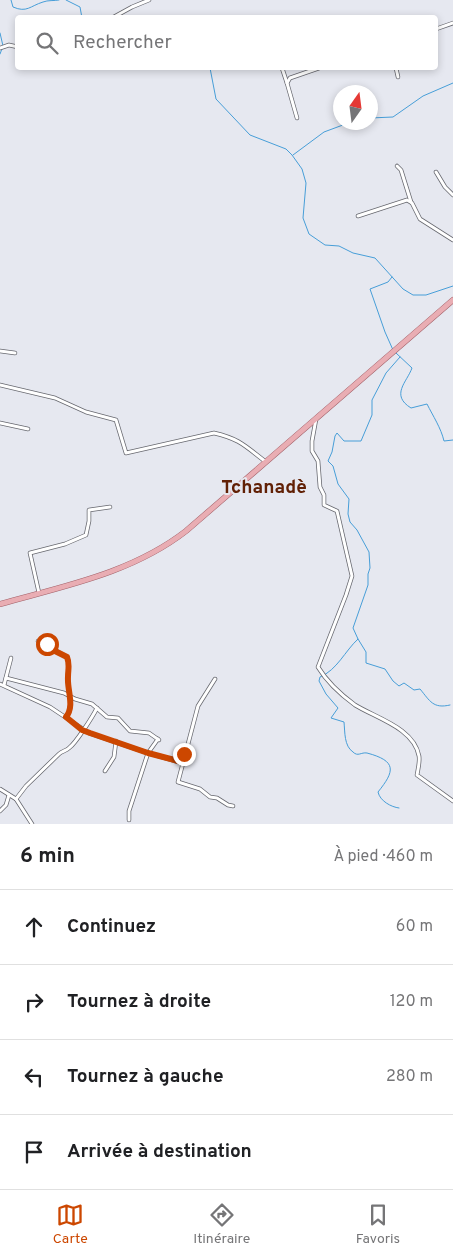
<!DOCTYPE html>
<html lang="fr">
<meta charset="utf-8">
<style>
body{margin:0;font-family:Overpass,sans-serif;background:#f2f2f2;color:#202124}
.compass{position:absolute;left:333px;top:85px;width:45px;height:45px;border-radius:50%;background:#fff;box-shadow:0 2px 8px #0003;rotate:14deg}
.stop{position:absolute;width:15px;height:15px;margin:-11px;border:4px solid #cc4700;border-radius:50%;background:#fff}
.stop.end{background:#cc4700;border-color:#fff;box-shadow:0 1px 5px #0008}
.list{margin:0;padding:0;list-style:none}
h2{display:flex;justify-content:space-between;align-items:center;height:65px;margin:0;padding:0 20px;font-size:21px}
h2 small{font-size:16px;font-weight:400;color:#757577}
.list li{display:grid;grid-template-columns:32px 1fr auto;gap:15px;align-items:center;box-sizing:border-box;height:75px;padding:0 20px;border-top:1px solid #e0e0e0}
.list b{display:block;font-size:19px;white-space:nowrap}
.list em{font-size:16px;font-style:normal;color:#757577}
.icon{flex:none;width:28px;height:28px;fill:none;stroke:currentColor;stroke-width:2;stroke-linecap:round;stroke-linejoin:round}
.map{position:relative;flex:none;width:453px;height:824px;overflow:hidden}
.search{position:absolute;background:#fff;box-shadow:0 2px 8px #0003;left:15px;right:15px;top:15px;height:55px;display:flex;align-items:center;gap:12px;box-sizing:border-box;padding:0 18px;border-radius:5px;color:#757577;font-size:19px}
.sheet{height:365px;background:#fff}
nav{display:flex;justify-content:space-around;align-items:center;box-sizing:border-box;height:70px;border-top:1px solid #e0e0e0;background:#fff;font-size:14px;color:#757577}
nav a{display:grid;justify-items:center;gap:2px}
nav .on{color:#cc4700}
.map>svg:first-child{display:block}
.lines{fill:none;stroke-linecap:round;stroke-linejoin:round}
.stream{stroke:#479ed8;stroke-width:1}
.street-casing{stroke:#67686f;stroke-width:4.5}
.primary-casing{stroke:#a26169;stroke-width:6}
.street{stroke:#fff;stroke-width:3}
.primary{stroke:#e9adb3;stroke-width:5}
.route{stroke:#cc4700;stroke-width:6}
.labels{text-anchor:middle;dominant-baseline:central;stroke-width:4;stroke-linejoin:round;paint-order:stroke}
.quarter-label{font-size:19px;font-weight:bold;fill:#612005;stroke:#e6e8f0}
</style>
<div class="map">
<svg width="453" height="824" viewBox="0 0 453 824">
<rect width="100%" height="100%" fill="#e6e8f0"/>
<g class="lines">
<!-- stream -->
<g class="stream">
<path d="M11,0L13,7C27,13 30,6 43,2C48,0 54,1 59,0"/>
<polyline points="66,0 80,7 82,18"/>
<polyline points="0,33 3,46 0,54"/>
<polyline points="210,68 216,99 250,135 286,149 292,155 302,169 306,183 303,218 309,234 325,245 339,246 353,253 375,258 403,289 413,295 426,295 453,286"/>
<polyline points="370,118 393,117 423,96 453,83"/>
<polyline points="293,155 324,132 351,122"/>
<polyline points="392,277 388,282 370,289 385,332 393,350"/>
<path d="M396,353L412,368C407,382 390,395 411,408L427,404C433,416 441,428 444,441L453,440"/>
<path d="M358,639L366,652V663L385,669L393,681L399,686L404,683L414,690L420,689C430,701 433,709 450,705"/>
<path d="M399,808C391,807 380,801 378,792C395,771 397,761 367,753C361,752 358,757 353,752C344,746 345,732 344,722L331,718L338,708L326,694L319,681L320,677C337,670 345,651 358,639L353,628L368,585V574L370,568L369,552L357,530L350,522L348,514L349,499L338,484L333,466L328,461L332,452L335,436L337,433L344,441H361L372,415V400L386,373L400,357"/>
</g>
<defs>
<g id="street">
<polyline points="112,18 132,7 149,0"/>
<polyline points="436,29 453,23"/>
<polyline points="0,48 9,45 18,47"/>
<polyline points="282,68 287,83"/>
<polyline points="396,68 398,77"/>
<polyline points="297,118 287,83 290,78 319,68"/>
<polyline points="397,166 401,170 411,202"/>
<polyline points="436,172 445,187 453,195"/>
<polyline points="358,216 407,200 412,203 420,219 453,240"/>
<polyline points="0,351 15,353"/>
<path d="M0,385L55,398L86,412L116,420L126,453L214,433C240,439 245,446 266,462"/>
<path d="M316,419L312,441V451L318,461L320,487L324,495V505L337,511L352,576L346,595L318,667C327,682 340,694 355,705C376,718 414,728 419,756C420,762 418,769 417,775L453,801"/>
<polyline points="0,423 28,429"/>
<polyline points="39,593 30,553 65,544 86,535 89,521 89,510 110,507"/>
<path d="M38,641L67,657C70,664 68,669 68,677C67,690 75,706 66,717"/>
<polyline points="6,678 64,693 75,699 92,704 107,717 118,718 130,731 149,733 159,740"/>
<polyline points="215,679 198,706 178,782 200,789 210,797 217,798 228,805 233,806"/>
<polyline points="0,684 50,707 89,733 148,753 182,763"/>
<polyline points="4,685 11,658"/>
<polyline points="105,771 114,757 116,741"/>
<polyline points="0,789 16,799 32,824"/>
<path d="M16,799L26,786L59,754C62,751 66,751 69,748C76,743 93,716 97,708"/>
<polyline points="0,811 6,805 9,795"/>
<polyline points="129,820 129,811 148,753 158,739"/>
</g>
<path id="primary" d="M0,604C64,586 132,573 186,531L453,300"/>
</defs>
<!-- street casing -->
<use href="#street" class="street-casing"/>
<!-- primary casing -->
<use href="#primary" class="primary-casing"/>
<!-- street -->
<use href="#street" class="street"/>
<!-- primary -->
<use href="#primary" class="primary"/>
</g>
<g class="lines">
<!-- route -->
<path class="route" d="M47,644L55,651L67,657C70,664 68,669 68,677C67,690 75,706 66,717L82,730L90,733L148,753L182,762L184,754"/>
</g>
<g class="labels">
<!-- quarter labels -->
<g class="quarter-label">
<text x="264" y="488">Tchanadè</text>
</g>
</g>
</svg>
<svg class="compass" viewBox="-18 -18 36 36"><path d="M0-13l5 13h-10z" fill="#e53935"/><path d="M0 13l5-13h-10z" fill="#757577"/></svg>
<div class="stop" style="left:47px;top:644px"></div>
<div class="stop end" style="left:184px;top:754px"></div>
<div class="search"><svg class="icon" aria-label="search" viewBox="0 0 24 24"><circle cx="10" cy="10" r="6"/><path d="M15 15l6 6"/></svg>Rechercher</div>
</div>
<section class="sheet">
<h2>6 min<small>À pied · 460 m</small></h2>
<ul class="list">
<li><svg class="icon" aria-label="ahead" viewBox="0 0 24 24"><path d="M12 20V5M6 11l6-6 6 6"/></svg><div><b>Continuez</b></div><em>60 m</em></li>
<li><svg class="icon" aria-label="right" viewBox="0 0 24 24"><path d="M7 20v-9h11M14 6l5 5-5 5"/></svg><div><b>Tournez à droite</b></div><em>120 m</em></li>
<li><svg class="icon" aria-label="left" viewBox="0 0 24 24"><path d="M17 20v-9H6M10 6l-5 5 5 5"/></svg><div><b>Tournez à gauche</b></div><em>280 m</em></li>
<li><svg class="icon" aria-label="arrive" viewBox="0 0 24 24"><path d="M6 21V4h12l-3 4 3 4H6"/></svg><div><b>Arrivée à destination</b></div></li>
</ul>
</section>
<nav>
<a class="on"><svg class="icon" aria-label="map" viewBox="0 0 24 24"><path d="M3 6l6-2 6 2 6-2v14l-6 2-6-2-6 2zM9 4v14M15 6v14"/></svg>Carte</a>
<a><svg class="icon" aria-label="directions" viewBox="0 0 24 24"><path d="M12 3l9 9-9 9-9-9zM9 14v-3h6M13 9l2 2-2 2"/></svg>Itinéraire</a>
<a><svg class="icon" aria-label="saved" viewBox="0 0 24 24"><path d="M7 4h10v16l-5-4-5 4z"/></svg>Favoris</a>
</nav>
